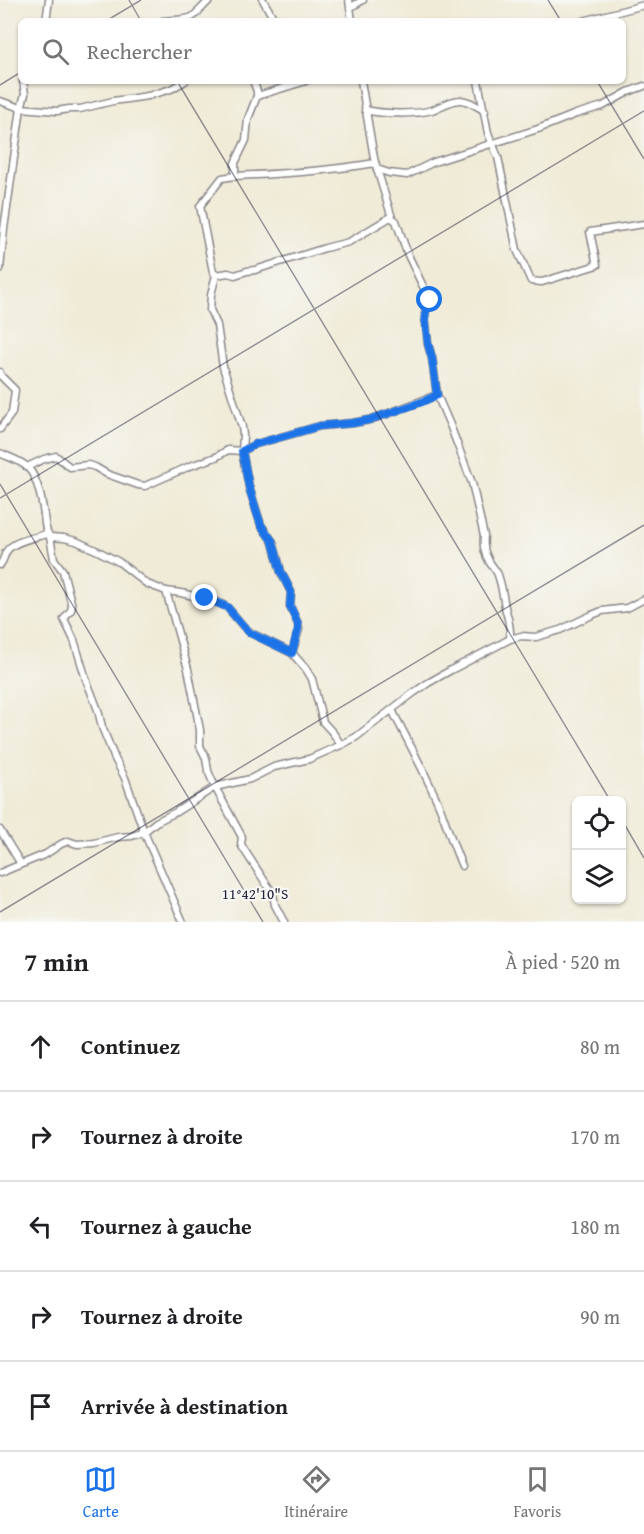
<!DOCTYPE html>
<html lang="fr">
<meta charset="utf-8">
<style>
body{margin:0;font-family:"Gentium Book Plus",serif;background:#f6f6f6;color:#202124}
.controls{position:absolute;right:18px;bottom:18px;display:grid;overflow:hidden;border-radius:9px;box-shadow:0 2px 4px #0004}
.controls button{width:54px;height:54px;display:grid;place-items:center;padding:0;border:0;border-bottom:2px solid #e0e0e0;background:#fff;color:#202124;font:30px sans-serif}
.stop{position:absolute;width:18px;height:18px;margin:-14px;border:4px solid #1a73e8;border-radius:50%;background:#fff}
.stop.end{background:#1a73e8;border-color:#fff;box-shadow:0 2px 6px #0008}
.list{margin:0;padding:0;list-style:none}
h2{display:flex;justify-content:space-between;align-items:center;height:78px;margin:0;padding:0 24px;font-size:26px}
h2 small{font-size:20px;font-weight:400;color:#757577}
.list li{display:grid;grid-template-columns:39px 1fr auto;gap:18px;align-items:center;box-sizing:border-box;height:90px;padding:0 24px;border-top:2px solid #e0e0e0}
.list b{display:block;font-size:22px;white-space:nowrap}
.list em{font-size:20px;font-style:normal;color:#757577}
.icon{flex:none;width:33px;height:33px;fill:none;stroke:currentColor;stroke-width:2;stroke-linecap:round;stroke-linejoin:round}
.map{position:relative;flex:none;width:644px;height:922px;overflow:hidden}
.search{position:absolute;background:#fff;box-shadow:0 2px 4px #0004;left:18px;right:18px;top:18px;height:66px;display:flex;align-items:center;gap:15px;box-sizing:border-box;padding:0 21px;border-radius:9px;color:#757577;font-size:22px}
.sheet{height:528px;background:#fff}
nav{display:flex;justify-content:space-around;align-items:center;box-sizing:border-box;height:84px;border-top:2px solid #e0e0e0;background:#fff;font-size:16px;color:#757577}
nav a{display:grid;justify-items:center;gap:3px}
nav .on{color:#1a73e8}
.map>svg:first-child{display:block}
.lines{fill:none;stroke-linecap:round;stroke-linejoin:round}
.street-casing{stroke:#898689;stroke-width:9}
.street{stroke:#fff;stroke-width:6}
.route{stroke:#1a73e8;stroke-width:8}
.ticks{fill:none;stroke:#22223b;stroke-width:1.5;stroke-opacity:0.45}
.ticks-label{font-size:15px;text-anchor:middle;fill:#22223b;stroke:#f6f6f2;stroke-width:4.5;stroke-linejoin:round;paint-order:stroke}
</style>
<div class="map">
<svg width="644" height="922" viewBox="0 0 644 922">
<rect width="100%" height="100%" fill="#f6f6f2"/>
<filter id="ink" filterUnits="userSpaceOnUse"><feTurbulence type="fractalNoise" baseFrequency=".0167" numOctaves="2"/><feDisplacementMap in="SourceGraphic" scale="12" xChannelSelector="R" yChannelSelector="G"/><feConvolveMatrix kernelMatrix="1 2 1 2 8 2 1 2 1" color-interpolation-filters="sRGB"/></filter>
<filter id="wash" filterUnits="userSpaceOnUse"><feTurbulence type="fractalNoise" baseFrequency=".008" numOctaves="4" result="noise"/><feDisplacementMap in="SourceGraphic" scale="24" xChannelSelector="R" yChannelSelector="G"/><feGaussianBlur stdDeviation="1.35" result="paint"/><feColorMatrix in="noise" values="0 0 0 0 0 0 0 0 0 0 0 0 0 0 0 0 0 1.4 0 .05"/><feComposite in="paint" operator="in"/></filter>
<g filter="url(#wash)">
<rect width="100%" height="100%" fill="#f0ebd7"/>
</g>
<g filter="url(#ink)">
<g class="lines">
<defs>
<g id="street">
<polyline points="263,0 275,21"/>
<polyline points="349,0 352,21"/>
<polyline points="351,7 363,0"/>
<polyline points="46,21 49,0"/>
<path d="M163,21C171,20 187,20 192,17C197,14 205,4 210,0"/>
<polyline points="583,21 644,5"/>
<path d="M253,81L257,91V96L248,119L246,140L235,163V176L222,178L200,206L213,272L216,275L228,273L235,275L247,271L255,270L325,248L349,242L389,218H392L396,221L408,255L430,301L426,307L425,315L428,344L432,358L437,395L450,425L472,483L484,536C483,544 484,552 488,559C490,565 496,569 498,575C502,586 503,596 505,607C508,619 511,626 510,639"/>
<polyline points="361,81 374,158 377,169 389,173 407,175 434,162 538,129 576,114 603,106 628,92 644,86"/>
<polyline points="478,81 488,133 498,157 517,250 531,281 542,282 597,265 590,232 644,224"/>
<polyline points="257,96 306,81"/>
<polyline points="0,101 21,108 57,111 69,109 80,109 113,101 148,96 171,89 185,81"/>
<path d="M365,110C383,114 414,115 432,110C440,107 449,101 459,100C467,99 478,107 485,111"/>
<polyline points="377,169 392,218"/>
<path d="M235,176C282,174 329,171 375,163"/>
<polyline points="0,269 4,229 21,108 25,94 23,81"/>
<polyline points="216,275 211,295 210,310 217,325 223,367 242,427 243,435 242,451 249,487 261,525 273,542 281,572 291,592 290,606 298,624 299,629 292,653"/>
<polyline points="0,372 1,376 15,390 12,413 0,429"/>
<path d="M0,453C8,457 19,460 26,466C37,475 42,501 44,515C45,523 45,531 50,537L64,538L76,541L100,552L119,562L147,584L166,591L181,593L215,601L227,607L244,627L251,633L292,653L306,669L312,679L323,722L333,733L341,745"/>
<polyline points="27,467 44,459 56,456 70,467 88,465 95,467 107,474 138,485 145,486 190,466 216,457 228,450 242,451 256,444 320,426 353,423 369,420 387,414 437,395"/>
<polyline points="50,537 54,559 63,571 72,606 71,610 64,619 74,640 86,679 98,710 102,727 115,759 125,778 144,832 183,922"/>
<path d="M0,565C4,560 4,556 6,552C12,541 36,537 47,534"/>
<polyline points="166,591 188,669 200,730 200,746 206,758 208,771 215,787 242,837 241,844 243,848 273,894 275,905 284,922"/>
<path d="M392,710C409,743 427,776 441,810C448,829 454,848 462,866"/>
<polyline points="0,830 21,864"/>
<polyline points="0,873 46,854 61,844 68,841 77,844 94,843 118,837 132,836 144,832 156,822 176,812 215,787 250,779 274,767 309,759 341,745 356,737 412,694 428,683 451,670 510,639 521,636 536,637 560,630 592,615 602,611 627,608 644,599"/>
</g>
</defs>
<!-- street casing -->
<use href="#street" class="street-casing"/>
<!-- street -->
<use href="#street" class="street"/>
</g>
</g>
<g class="lines" filter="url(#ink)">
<!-- route -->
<polyline class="route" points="205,598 227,607 244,627 250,633 292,653 298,629 298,624 290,606 291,592 281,572 273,542 261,525 257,513 249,487 242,451 256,444 320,426 353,423 369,420 422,402 437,395 432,358 428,344 425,315 430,300"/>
</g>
<!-- ticks -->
<path class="ticks" d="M129,0L141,21M548,0L561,21M106,21L141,0M177,81L610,800M597,81L644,159M0,85L21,72M0,484L263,922M0,498L644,111M622,820L644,858M0,912L644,525"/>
<g class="ticks-label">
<text x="255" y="899">11°42'10"S</text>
</g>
</svg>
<div class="controls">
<button><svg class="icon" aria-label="locate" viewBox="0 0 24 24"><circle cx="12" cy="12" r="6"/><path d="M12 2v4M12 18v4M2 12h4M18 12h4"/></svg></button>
<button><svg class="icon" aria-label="layers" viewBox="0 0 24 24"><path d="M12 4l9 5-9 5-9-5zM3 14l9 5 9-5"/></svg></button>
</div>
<div class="stop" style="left:430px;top:300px"></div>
<div class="stop end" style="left:205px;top:598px"></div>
<div class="search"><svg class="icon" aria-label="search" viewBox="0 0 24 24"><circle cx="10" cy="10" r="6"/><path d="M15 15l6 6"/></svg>Rechercher</div>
</div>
<section class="sheet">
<h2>7 min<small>À pied · 520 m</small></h2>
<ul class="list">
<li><svg class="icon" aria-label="ahead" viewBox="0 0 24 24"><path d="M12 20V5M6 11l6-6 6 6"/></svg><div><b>Continuez</b></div><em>80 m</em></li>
<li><svg class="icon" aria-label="right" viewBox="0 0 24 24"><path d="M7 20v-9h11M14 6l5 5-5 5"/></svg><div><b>Tournez à droite</b></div><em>170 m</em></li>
<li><svg class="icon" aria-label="left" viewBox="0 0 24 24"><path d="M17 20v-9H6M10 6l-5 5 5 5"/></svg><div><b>Tournez à gauche</b></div><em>180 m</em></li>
<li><svg class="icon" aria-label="right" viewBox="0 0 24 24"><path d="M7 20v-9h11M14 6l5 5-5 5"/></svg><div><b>Tournez à droite</b></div><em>90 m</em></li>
<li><svg class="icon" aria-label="arrive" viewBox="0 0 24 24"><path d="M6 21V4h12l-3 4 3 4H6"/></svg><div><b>Arrivée à destination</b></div></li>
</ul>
</section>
<nav>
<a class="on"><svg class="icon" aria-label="map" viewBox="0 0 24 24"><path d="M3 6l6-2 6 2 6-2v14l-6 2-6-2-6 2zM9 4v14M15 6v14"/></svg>Carte</a>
<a><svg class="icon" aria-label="directions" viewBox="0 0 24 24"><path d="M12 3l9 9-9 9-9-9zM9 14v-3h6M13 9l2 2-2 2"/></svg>Itinéraire</a>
<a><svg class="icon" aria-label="saved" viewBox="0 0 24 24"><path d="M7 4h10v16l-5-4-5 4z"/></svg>Favoris</a>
</nav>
